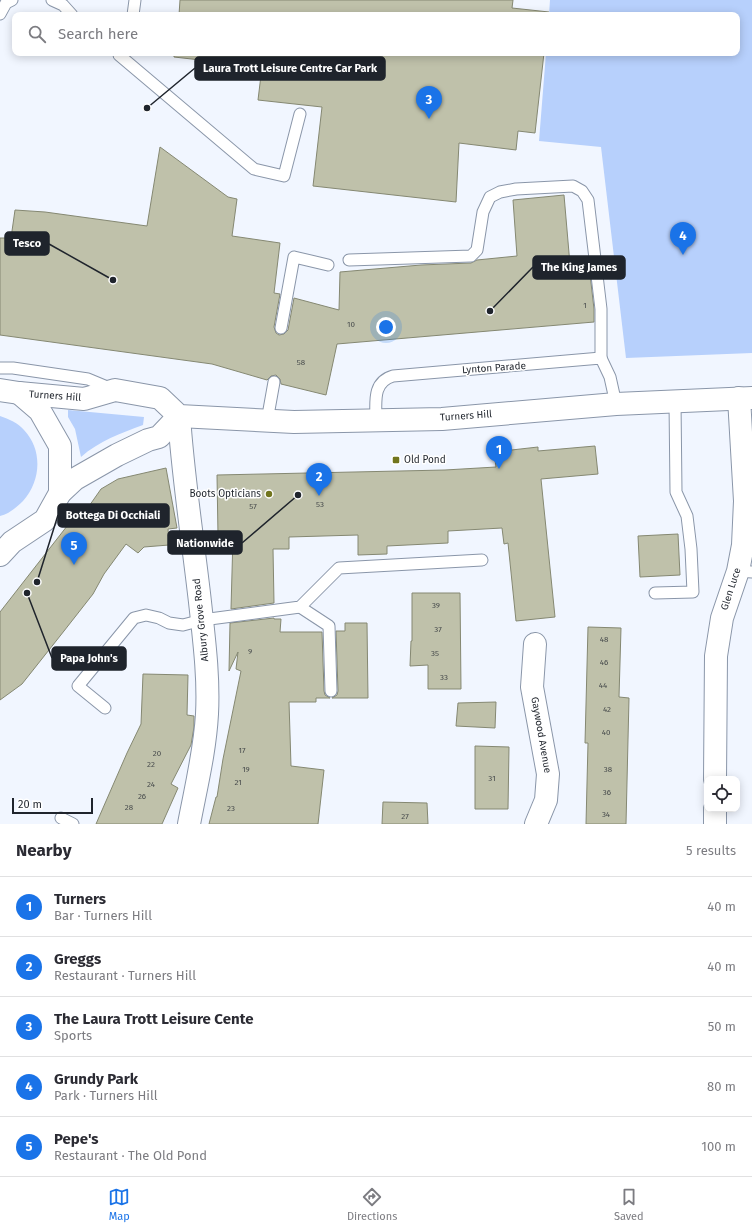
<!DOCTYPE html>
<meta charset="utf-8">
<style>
body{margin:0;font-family:"Fira Sans",sans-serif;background:#f7f7f7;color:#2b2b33}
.controls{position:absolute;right:12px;bottom:12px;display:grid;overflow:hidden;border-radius:8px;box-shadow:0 2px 10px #0003}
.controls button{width:36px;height:36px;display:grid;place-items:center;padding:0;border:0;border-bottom:1px solid #e1e1e2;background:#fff;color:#2b2b33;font:20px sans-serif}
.scale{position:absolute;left:12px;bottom:10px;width:81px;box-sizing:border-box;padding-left:4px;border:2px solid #1f242c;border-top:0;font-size:11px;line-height:14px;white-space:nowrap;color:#1f242c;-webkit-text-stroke:3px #fff;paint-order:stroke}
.you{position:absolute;left:386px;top:327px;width:14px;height:14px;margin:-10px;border:3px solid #fff;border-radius:50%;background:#1a73e8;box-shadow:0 0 0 6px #1a73e833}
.badge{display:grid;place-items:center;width:26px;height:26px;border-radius:50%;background:#1a73e8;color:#fff;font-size:13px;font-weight:700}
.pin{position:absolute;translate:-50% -33px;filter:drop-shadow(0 1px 2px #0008)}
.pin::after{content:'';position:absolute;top:21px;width:14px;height:12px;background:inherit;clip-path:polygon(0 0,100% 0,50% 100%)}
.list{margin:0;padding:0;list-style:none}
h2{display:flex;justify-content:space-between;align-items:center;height:52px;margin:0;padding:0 16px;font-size:17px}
h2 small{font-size:13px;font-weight:400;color:#7c7c81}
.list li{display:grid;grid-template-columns:26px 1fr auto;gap:12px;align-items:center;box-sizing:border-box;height:60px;padding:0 16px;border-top:1px solid #e1e1e2}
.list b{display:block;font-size:15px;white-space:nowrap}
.list p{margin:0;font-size:13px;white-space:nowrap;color:#7c7c81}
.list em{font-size:13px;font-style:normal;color:#7c7c81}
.icon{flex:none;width:22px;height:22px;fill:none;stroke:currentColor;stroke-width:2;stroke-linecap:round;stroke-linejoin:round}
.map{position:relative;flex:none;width:752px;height:824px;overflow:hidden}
.search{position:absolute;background:#fff;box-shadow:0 2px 10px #0003;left:12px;right:12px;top:12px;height:44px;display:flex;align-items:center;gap:10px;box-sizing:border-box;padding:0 14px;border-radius:8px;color:#7c7c81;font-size:15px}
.sheet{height:352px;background:#fff}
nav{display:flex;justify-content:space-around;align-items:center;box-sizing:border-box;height:56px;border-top:1px solid #e1e1e2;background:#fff;font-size:11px;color:#7c7c81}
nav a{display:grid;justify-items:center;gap:2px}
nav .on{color:#1a73e8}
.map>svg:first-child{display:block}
.green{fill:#b7d0fc}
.building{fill:#bfc1aa;stroke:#858872}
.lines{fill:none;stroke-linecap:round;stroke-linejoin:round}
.service-casing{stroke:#8a96a9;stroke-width:13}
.minor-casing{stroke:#8a96a9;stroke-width:24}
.secondary-casing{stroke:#8a96a9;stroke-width:24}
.service{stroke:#fff;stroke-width:11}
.minor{stroke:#fff;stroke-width:22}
.secondary{stroke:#fff;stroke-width:22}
.poi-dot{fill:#71751d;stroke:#fff;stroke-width:1.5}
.labels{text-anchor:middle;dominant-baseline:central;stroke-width:3;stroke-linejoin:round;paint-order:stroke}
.number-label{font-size:8px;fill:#474b4c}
.street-label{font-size:10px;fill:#1f242c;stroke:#fff}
.poi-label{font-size:10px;fill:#1f242c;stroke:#fff;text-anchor:start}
.leader{fill:none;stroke:#1f242c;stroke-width:1.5}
.callout-dot{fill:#1f242c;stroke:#fff;stroke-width:1.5}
.callout{fill:#1f242c;stroke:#1f242c;stroke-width:1.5}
.callout-label{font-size:11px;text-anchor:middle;font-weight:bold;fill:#fff}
</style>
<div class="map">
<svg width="752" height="824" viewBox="0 0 752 824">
<rect width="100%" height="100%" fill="#f1f6ff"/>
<!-- green -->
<g class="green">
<polygon points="550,0 752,0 752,353 626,358 601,147 539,141 546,53 737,53 737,15 549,15"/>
<path d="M68,410L144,417L143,425C121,433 99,441 81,457L75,429L68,417Z"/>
<path d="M0,416C9,419 18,423 24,430C43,450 41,481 23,501C17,507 9,514 0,516Z"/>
</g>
<!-- building -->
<g class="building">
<polygon points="180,0 513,0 512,8 549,12 548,15 179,15"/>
<polygon points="174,53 544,53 535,133 518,131 516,150 459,143 456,202 313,186 322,107 258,100 262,67 174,57"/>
<polygon points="160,147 228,197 237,199 232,236 280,243 274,293 280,294 274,327 276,333 279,335 284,334 288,330 294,298 339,310 340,272 421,265 471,263 477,260 517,256 513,200 564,195 571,276 590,274 594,309 594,322 337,344 326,395 281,384 280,379 276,375 271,376 267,380 212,364 0,335 0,238 11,238 15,210 45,212 147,226"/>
<polygon points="595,446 598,474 541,479 555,617 516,621 508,543 504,544 502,528 448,531 448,543 387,546 387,554 358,555 358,535 289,537 289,549 273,549 274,603 231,609 233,536 218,535 217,475 445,470 496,467 494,452 538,447 538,451"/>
<polygon points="166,468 177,528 168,529 169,545 144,547 138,553 126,544 104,574 93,594 64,631 22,684 0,700 0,612 71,521 84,507 87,509 101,489 118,479"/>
<polygon points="678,534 680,575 640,577 638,536"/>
<polygon points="412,593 460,593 461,689 428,689 428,665 410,666 411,641 412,641"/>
<polygon points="274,618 274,619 281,619 280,632 322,632 324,691 325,695 330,698 316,698 316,702 289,702 291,766 324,770 318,824 209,824 216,797 217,797 223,759 241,671 236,669 238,652 229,671 230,623"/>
<polygon points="345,623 367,623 368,698 332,698 337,695 338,691 336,631 345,631"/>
<polygon points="588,627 621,628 619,697 629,698 626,824 586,824 588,743 585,743"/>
<polygon points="143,674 188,675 187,715 194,716 194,727 191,745 171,784 178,788 162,824 96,824 127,753 141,724"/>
<polygon points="496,702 495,728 456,726 458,703"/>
<polygon points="475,746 509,747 508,809 475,809"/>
<polygon points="383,802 427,803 428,824 382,824"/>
</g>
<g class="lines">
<defs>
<g id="service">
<polyline points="52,0 63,5 72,15"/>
<polyline points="0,14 6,3 12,0"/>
<polyline points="133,15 135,0"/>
<polyline points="119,55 254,169 284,176 300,114"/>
<polyline points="349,260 471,256 477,250 483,212 490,197 500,192 516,189 573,186 582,191 588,200 601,309 601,358"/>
<polyline points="281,328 294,257 328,265"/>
<polyline points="0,368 13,368 88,379 112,389"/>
<path d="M376,420C376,403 372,382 393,376L601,358L610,377L616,404"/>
<polyline points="267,421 274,382"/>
<polyline points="738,571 752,572"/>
<polyline points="655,593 693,592 691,549 687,516 676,492 675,402"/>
<polyline points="300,607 329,626 331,691"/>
<polyline points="105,708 78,686 134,618 146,615 159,618 169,623 183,625 202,620 300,607 339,568 482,560"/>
<polyline points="61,818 73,824"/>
</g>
<g id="minor">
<path d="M179,416C183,478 193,540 200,602C204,639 209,677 207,714C205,751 196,787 189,824"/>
<polyline points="535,644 532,687 548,774 546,800 536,824"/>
<polyline points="715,779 716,656 722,618 738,571 743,545 745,501 739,398"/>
<polyline points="715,809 715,824"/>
</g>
<g id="secondary">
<polyline points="0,390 19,393 84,399 115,390 160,398 179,416 294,422 442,419 616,404 752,398"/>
<polyline points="60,493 75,479 117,455 148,440 159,437 179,416"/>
<polyline points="0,555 12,542 45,520 60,493 60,446 40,411 19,393"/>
</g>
</defs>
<!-- service casing -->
<use href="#service" class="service-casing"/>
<!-- minor casing -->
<use href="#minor" class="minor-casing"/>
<!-- secondary casing -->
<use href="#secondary" class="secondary-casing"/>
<!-- service -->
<use href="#service" class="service"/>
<!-- minor -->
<use href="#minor" class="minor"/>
<!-- secondary -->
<use href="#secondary" class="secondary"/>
</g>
<!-- markers -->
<g class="poi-dot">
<rect x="392" y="456" width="8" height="8" rx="2"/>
<circle cx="269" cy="494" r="4"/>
</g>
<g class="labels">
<!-- number labels -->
<g class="number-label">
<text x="585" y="305">1</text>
<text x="351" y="324">10</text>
<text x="301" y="362">58</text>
<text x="320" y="504">53</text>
<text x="253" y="506">57</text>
<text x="436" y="605">39</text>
<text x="438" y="629">37</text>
<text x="604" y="639">48</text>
<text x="250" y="651">9</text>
<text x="435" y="653">35</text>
<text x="604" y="662">46</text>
<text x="444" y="677">33</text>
<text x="603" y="685">44</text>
<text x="607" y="709">42</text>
<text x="606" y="732">40</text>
<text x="242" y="750">17</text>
<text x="157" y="753">20</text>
<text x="151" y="764">22</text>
<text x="246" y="769">19</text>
<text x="608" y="769">38</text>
<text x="492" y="778">31</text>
<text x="238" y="782">21</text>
<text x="151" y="784">24</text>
<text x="607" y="792">36</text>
<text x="142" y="796">26</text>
<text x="129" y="807">28</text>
<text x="231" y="808">23</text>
<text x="606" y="814">34</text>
<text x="405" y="816">27</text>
</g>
<!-- street labels -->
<g class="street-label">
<text transform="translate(494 368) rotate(-4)">Lynton Parade</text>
<text transform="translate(55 396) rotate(4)">Turners Hill</text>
<text transform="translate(466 416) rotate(-4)">Turners Hill</text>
<text transform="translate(731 589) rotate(-72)">Glen Luce</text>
<text transform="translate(201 620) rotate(-96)">Albury Grove Road</text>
<text transform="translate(541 735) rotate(80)">Gaywood Avenue</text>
</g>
<!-- poi labels -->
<g class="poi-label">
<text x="404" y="460">Old Pond</text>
<text x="261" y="494" text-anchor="end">Boots Opticians</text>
</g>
</g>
<!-- callouts -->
<path class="leader" d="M147 108L195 68M113 280L49 244M490 311L533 267M37 582L58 515M298 495L242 543M27 593L52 658"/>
<g class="callout-dot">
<circle cx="147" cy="108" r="4"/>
<circle cx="113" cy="280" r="4"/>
<circle cx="490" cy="311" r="4"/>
<circle cx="37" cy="582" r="4"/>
<circle cx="298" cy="495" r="4"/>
<circle cx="27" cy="593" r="4"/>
</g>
<g class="callout">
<rect x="195" y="57" width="190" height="23" rx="4"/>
<rect x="5" y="232" width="44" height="23" rx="4"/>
<rect x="533" y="256" width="92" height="23" rx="4"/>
<rect x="58" y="504" width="111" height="23" rx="4"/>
<rect x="168" y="531" width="74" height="23" rx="4"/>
<rect x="52" y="647" width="74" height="23" rx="4"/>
</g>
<g class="callout-label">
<text x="290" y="72">Laura Trott Leisure Centre Car Park</text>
<text x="27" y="247">Tesco</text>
<text x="579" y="271">The King James</text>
<text x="113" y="519">Bottega Di Occhiali</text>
<text x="205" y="547">Nationwide</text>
<text x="89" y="662">Papa John's</text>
</g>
</svg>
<div class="controls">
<button><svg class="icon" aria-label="locate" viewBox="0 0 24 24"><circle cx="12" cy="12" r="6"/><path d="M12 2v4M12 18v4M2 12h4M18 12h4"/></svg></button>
</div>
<div class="scale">20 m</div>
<div class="you"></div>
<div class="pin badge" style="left:499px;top:469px">1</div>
<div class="pin badge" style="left:319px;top:496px">2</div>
<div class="pin badge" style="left:429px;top:119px">3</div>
<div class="pin badge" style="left:683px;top:255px">4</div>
<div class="pin badge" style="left:74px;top:565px">5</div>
<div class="search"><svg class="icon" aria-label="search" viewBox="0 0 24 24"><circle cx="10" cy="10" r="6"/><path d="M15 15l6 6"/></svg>Search here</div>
</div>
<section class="sheet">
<h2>Nearby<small>5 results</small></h2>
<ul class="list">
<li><span class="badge">1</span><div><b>Turners</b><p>Bar · Turners Hill</p></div><em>40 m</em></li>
<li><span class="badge">2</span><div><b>Greggs</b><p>Restaurant · Turners Hill</p></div><em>40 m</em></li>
<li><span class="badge">3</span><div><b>The Laura Trott Leisure Cente</b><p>Sports</p></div><em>50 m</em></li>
<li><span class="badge">4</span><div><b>Grundy Park</b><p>Park · Turners Hill</p></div><em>80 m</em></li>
<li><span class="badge">5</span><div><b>Pepe's</b><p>Restaurant · The Old Pond</p></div><em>100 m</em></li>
</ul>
</section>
<nav>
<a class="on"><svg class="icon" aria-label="map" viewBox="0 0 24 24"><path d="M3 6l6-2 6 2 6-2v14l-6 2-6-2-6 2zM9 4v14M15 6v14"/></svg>Map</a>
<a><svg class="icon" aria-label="directions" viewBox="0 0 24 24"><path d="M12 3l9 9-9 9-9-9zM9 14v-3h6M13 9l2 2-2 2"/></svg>Directions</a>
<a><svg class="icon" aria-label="saved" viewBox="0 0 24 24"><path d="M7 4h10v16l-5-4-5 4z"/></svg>Saved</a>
</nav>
